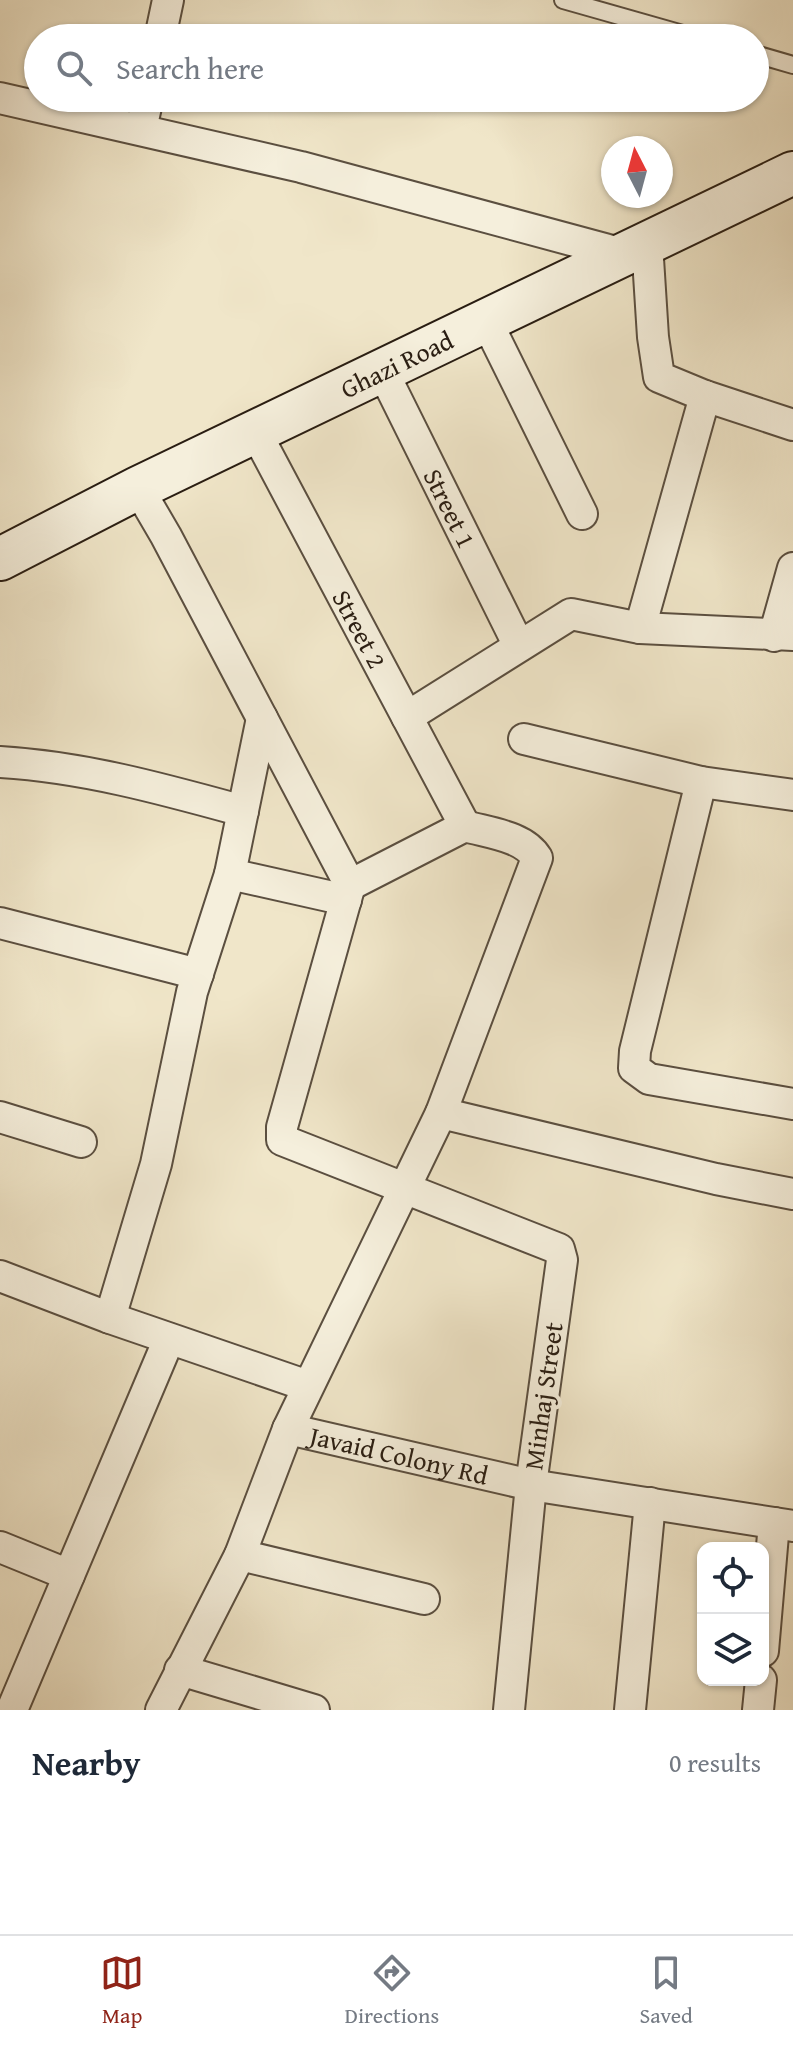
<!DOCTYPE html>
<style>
body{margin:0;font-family:"Gentium Book Plus",serif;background:#f2f2f3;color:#1f2937}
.controls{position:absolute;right:24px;bottom:24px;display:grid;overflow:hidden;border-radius:16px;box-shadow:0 2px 6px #0004}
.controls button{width:72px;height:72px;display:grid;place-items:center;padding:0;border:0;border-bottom:2px solid #e0e1e3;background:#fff;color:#1f2937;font:40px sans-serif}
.compass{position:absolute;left:601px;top:136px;width:72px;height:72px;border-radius:50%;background:#fff;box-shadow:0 2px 6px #0004;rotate:354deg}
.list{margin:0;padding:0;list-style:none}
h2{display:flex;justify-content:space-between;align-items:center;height:104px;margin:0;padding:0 32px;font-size:34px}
h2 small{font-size:26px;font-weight:400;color:#747a83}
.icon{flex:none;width:44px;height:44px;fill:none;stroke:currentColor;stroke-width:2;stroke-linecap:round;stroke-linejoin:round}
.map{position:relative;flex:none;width:793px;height:1710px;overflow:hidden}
.search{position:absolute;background:#fff;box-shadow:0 2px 6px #0004;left:24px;right:24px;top:24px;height:88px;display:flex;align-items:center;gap:20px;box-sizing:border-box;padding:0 28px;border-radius:44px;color:#747a83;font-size:30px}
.sheet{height:224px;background:#fff}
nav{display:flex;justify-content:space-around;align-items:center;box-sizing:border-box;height:112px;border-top:2px solid #e0e1e3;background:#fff;font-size:22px;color:#747a83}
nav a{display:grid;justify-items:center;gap:4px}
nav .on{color:#8f2418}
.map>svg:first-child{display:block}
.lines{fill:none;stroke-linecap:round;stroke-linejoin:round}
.service-casing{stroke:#5b4f40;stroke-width:20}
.minor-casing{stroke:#5b4f40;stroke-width:34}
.secondary-casing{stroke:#291d12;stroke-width:46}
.service{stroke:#f5efdc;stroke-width:16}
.minor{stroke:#f5efdc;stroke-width:30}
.secondary{stroke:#f5efdc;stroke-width:42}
.labels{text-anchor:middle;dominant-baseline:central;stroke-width:8;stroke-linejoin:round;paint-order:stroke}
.street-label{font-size:26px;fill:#291d12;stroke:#f5efdc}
</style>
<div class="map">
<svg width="793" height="1710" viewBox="0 0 793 1710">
<rect width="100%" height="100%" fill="#f0e6c9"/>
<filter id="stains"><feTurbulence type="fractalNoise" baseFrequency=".0025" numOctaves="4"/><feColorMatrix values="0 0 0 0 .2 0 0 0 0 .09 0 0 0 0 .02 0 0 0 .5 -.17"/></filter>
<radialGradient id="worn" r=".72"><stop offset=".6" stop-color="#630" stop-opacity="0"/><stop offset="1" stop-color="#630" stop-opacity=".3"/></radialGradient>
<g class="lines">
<defs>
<g id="service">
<polyline points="563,0 697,38"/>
<polyline points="755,54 793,65"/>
</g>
<g id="minor">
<polyline points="160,38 168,0"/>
<polyline points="0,98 301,167 623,254"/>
<polyline points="141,129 148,98"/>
<polyline points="647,243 653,337 659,377 705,396 793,425"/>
<polyline points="486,320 582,514"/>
<path id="s1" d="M382,370L519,646"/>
<path id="s2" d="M255,431L465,826"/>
<polyline points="138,488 166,536 350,885 282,1127 282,1140 559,1249 562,1260 531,1485 509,1710"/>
<polyline points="640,628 705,396"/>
<polyline points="774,636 793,568"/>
<polyline points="407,717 571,614 640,628 793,635"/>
<polyline points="262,718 230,874 346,900"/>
<polyline points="524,739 701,782 793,795"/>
<path d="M0,762C84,767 163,789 243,811"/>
<polyline points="701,782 635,1051 634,1068 649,1079 793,1104"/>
<path d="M350,885L465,826C489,833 524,836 537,858L441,1113"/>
<polyline points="0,923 198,974"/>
<polyline points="0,1117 81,1142"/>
<polyline points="0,1276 110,1318 308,1386"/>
<polyline points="110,1318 156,1164 192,992 230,874"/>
<path id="s3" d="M288,1429L531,1485L793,1526"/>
<polyline points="0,1547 69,1575"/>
<polyline points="240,1555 424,1599"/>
<polyline points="763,1651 774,1523"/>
<polyline points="180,1670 314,1710"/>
<polyline points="12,1710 169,1339"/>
<polyline points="161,1710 240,1555 288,1429 441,1113 716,1179 793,1194"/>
<polyline points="630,1710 650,1503"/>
<polyline points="758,1710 761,1680"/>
</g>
<g id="secondary">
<path id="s4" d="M0,559L138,488L793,173"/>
</g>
</defs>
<!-- service casing -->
<use href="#service" class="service-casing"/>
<!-- minor casing -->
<use href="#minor" class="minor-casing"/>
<!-- secondary casing -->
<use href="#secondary" class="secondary-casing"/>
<!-- service -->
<use href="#service" class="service"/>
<!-- minor -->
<use href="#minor" class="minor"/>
<!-- secondary -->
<use href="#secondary" class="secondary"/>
</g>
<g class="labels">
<!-- street labels -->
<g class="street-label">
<text stroke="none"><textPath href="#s4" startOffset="442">Ghazi Road</textPath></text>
<text stroke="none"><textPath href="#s1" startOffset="154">Street 1</textPath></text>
<text stroke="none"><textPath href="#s2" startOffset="224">Street 2</textPath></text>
<text transform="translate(543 1396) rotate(-82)">Minhaj Street</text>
<text stroke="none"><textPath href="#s3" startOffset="114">Javaid Colony Rd</textPath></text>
</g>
</g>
<rect width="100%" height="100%" filter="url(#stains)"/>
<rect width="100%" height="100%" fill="url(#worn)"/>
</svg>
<div class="controls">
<button><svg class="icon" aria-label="locate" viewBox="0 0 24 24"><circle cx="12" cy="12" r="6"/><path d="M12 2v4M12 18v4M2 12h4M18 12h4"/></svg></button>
<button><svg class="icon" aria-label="layers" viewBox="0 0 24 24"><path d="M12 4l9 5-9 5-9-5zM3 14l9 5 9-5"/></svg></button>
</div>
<svg class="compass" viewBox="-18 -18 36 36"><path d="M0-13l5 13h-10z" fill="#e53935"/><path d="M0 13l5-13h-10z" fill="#747a83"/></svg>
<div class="search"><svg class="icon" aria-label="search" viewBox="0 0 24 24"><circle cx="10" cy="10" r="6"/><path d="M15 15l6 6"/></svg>Search here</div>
</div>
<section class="sheet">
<h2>Nearby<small>0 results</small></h2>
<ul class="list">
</ul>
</section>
<nav>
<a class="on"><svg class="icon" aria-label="map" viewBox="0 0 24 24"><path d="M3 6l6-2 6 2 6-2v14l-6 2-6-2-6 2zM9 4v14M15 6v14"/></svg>Map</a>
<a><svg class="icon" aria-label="directions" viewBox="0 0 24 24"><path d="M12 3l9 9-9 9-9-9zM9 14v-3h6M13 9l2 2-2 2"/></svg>Directions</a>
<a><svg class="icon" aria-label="saved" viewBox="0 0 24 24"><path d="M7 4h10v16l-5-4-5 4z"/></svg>Saved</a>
</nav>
